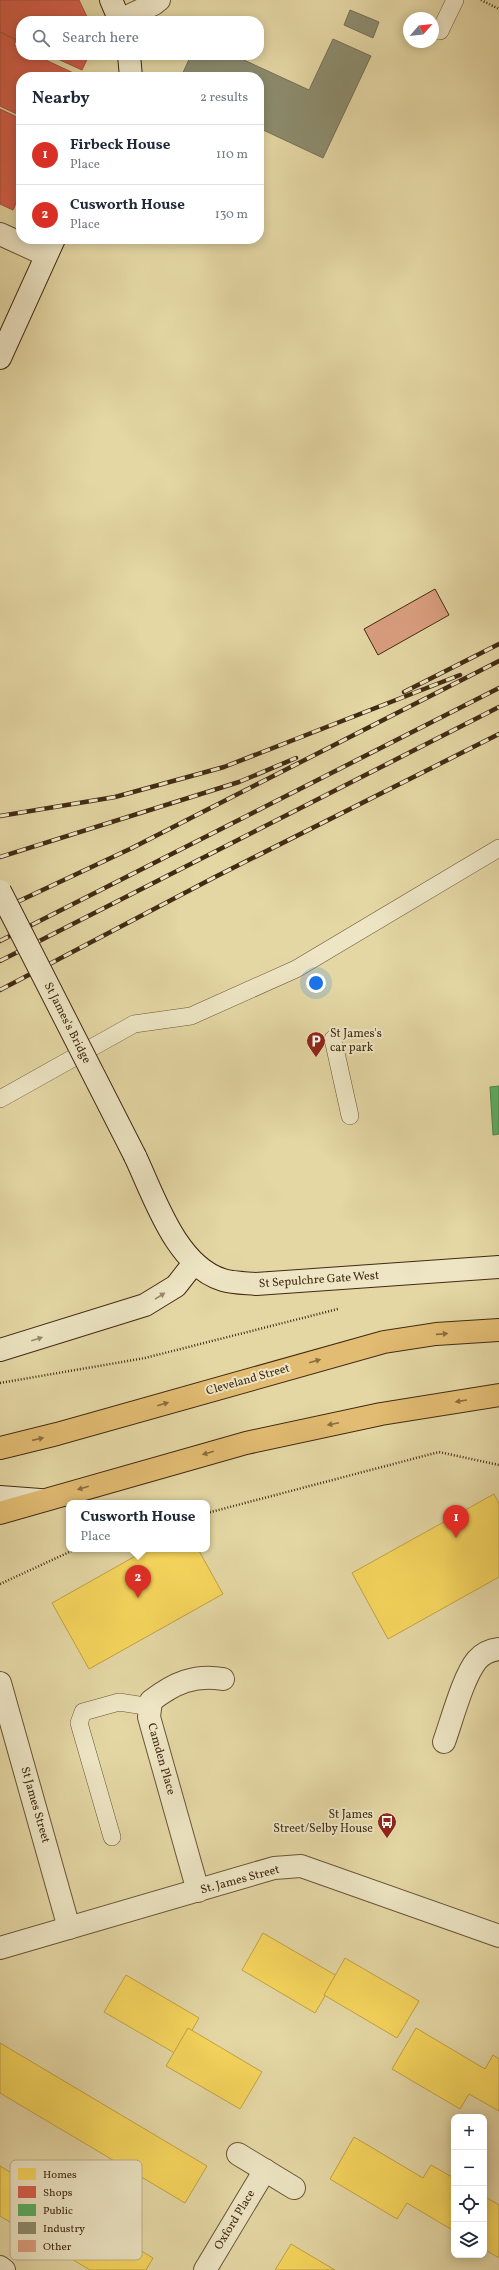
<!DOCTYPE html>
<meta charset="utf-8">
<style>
body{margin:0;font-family:Vollkorn,serif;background:#f2f2f3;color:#1f2937}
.controls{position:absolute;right:12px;bottom:12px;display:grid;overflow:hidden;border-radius:8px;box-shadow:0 2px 10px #0003}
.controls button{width:36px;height:36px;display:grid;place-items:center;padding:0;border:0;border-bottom:1px solid #e0e1e3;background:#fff;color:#1f2937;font:20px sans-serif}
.compass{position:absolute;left:403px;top:12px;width:36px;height:36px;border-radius:50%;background:#fff;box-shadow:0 2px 10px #0003;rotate:62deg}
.you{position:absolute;left:316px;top:983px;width:14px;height:14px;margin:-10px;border:3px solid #fff;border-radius:50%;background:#1a73e8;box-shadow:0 0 0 6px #1a73e833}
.badge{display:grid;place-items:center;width:26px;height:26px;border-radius:50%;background:#d93025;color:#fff;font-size:13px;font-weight:700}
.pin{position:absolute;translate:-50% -33px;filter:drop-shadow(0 1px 2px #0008)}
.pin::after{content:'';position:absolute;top:21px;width:14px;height:12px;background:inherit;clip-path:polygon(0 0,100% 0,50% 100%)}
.popup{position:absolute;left:66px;top:1500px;width:144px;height:52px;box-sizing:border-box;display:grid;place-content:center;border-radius:8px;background:#fff;filter:drop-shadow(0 1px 3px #0005);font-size:13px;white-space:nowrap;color:#747a83}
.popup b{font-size:15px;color:#1f2937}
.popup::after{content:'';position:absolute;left:50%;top:100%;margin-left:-8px;border:8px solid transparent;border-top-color:#fff}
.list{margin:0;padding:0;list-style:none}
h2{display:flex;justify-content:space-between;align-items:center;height:52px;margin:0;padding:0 16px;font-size:17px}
h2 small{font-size:13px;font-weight:400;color:#747a83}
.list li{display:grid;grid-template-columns:26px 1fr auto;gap:12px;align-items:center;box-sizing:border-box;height:60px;padding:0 16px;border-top:1px solid #e0e1e3}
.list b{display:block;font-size:15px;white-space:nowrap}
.list p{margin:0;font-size:13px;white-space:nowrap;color:#747a83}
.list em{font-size:13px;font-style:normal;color:#747a83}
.icon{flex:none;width:22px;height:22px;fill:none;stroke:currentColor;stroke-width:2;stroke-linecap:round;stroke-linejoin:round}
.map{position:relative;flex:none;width:499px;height:2270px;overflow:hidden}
.search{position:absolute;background:#fff;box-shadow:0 2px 10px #0003;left:16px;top:16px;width:248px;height:44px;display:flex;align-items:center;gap:10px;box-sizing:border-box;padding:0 14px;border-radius:16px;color:#747a83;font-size:15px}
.panel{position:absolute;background:#fff;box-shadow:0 2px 10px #0003;left:16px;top:72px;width:248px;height:172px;border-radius:16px}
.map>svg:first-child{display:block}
.homes{fill:#f6d55c;stroke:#c0a246}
.shops{fill:#d6604d;stroke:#aa503c}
.public{fill:#5aae61;stroke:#53864a}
.industry{fill:#8c8c6e;stroke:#766f53}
.building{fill:#db9f7f;stroke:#422a13}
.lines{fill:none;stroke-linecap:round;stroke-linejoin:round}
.lane-casing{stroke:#6a5537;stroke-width:18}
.street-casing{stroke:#6a5537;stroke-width:24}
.secondary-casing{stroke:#422a13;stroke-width:24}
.highway-casing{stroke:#422a13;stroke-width:24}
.path{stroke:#422a13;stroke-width:2.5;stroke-dasharray:1 2;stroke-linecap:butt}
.lane{stroke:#ede5c4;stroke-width:17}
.street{stroke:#ede5c4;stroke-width:22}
.secondary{stroke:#ede5c4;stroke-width:22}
.highway{stroke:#e2bc72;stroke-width:22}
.rail-casing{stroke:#422a13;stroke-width:4.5}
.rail{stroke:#ede5c4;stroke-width:3;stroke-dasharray:9;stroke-linecap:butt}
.secondary-bridge-casing{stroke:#422a13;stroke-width:24;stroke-linecap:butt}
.secondary-bridge{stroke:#ede5c4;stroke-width:22}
.oneway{fill:#98886c}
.oneway2{fill:#8a6c3e}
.labels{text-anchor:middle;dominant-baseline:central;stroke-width:4;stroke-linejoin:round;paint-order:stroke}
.street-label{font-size:12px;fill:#422a13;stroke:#ede5c4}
.poi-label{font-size:12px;fill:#422a13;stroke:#ede5c4;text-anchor:start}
.key{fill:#ede5c4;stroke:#baad8f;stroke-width:1}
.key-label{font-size:11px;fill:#422a13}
</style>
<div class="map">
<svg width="499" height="2270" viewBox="0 0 499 2270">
<rect width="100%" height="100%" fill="#e4d7a4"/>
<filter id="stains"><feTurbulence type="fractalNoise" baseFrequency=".005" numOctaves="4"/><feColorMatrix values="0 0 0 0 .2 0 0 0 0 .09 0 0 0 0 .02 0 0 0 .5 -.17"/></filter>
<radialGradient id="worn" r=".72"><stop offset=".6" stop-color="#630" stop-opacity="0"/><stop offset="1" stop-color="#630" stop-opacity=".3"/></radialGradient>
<!-- homes -->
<g class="homes">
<polygon points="494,1494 499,1504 499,1577 388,1639 352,1573"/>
<polygon points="148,1549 198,1549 223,1594 89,1669 52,1603"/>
<polygon points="263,1933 337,1976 315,2013 242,1970"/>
<polygon points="345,1958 419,2001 397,2038 324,1995"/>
<polygon points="126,1975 199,2018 178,2055 104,2012"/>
<polygon points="188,2028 262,2072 240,2109 166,2066"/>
<polygon points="416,2028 485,2069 493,2055 499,2059 499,2111 469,2094 460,2109 392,2069"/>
<polygon points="0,2043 207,2166 185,2203 0,2093"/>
<polygon points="354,2137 423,2178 431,2165 454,2178 454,2231 407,2203 397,2219 330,2179"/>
<polygon points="0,2166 153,2258 146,2270 90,2270 0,2216"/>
<polygon points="484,2196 499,2205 499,2258 484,2249"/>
<polygon points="291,2244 335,2270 275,2270"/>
</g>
<!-- shops -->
<g class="shops">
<polygon points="0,0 79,0 89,21 21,21 21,42 0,32"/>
<polygon points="0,32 16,40 14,45 21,49 21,55 35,55 82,77 21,77 21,116 0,106"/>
<polygon points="49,55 89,55 82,70"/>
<polygon points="0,109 21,119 21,197 19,196 13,210 0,204"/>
</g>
<!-- public -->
<polygon class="public" points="499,1086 499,1134 493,1135 490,1087"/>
<!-- industry -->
<g class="industry">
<polygon points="350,10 379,22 373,38 344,25"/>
<polygon points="333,39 371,56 323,158 259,128 259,77 181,77 191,55 233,55 309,90"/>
</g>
<!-- building -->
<polygon class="building" points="435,589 449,615 378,655 364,629"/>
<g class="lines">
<defs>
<g id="lane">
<polyline points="440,31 455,0"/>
<polyline points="333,1039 350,1116"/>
<polyline points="0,1099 134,1024 191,1016 296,969 499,848"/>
<polyline points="112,1837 79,1723 83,1712 119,1702 151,1707"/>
</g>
<g id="street">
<polyline points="120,20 154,4 159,0"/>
<polyline points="0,234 46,255"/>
<polyline points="0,1683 69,1928"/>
<path d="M444,1742C452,1720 463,1677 477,1660C483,1653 491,1650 499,1649"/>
<path d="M198,1891L149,1717L151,1701C174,1683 195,1674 223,1679"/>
<polyline points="0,1948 274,1868 301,1866 499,1936"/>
<polyline points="238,2154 294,2188"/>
<polyline points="0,2267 4,2270"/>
<polyline points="205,2270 265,2170"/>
</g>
<g id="secondary">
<polyline points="111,0 120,21"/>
<polyline points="129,55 131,77"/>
<polyline points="0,358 54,239"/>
<path d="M135,1156C154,1196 176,1266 223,1280C233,1283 245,1283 256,1284L499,1267"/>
<polyline points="0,1350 145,1305 176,1286 194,1263"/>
<polyline points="0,1497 40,1500"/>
</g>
<g id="highway">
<polyline points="0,1448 57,1434 384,1342 436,1334 499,1330"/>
<polyline points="0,1513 246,1443 381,1414 499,1395"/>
</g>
</defs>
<!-- lane casing -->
<use href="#lane" class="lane-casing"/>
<!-- street casing -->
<use href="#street" class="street-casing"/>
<!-- secondary casing -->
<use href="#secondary" class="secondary-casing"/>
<!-- highway casing -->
<use href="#highway" class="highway-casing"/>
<!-- path -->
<g class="path">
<polyline points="481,0 499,9"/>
<polyline points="0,1383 145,1358 338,1309"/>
<polyline points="207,1513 439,1452 499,1465"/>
<polyline points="0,1584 76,1549"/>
</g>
<!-- lane -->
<use href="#lane" class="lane"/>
<!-- street -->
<use href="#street" class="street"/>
<!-- secondary -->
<use href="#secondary" class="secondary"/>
<!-- highway -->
<use href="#highway" class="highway"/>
<defs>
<g id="rail">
<polyline points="404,692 499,644"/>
<polyline points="0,816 115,797 224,767 460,675"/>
<polyline points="0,857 239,782 296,758"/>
<polyline points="0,910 132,848 499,661"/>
<polyline points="0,941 499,688"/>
<polyline points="0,961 499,707"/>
<polyline points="0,990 215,877 499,734"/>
</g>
</defs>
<!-- rail casing -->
<use href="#rail" class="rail-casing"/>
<!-- rail -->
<use href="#rail" class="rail"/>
<defs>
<polyline id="secondary-bridge" points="0,891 135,1156"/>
</defs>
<!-- secondary-bridge casing -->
<use href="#secondary-bridge" class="secondary-bridge-casing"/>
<!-- secondary-bridge -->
<use href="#secondary-bridge" class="secondary-bridge"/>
</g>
<!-- one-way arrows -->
<defs><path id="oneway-solid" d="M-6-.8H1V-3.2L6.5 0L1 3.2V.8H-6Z"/></defs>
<g class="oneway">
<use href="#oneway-solid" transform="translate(160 1296) rotate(-32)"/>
<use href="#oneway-solid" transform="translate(37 1339) rotate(-17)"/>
</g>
<g class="oneway2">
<use href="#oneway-solid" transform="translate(442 1334) rotate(-4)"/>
<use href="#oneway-solid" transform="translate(315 1361) rotate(-16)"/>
<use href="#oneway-solid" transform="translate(461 1401) rotate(171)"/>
<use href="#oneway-solid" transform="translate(163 1404) rotate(-16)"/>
<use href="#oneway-solid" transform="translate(333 1424) rotate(168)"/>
<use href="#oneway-solid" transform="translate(38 1439) rotate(-13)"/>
<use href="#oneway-solid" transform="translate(208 1453) rotate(164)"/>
<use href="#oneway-solid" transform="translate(83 1488) rotate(164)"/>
</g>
<!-- icons -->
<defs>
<symbol id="parking-pin" viewBox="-11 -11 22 30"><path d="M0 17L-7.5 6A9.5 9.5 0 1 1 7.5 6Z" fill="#8f2418" stroke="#ede5c4"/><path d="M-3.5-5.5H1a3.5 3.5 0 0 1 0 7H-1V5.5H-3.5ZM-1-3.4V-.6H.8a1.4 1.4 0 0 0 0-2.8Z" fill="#fff"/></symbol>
<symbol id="bus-pin" viewBox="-11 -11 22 30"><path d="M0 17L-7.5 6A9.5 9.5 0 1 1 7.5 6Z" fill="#8f2418" stroke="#ede5c4"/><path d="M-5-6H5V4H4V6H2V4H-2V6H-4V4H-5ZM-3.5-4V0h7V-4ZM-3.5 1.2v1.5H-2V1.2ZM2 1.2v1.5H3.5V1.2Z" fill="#fff"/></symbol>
</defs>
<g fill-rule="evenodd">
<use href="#parking-pin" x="305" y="1030" width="22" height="30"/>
<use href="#bus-pin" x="376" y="1811" width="22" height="30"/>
</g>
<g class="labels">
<!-- street labels -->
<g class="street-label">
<text transform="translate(67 1023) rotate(63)">St James's Bridge</text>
<text transform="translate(319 1280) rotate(-4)">St Sepulchre Gate West</text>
<text transform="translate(248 1380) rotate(-16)">Cleveland Street</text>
<text transform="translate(161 1759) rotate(74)">Camden Place</text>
<text transform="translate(35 1805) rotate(74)">St James Street</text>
<text transform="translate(240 1880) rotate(-15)">St. James Street</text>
<text transform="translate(235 2220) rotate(-59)">Oxford Place</text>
</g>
<!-- poi labels -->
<g class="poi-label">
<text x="330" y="1034">St James's<tspan x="330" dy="14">car park</tspan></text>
<text x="373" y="1815" text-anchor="end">St James<tspan x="373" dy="14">Street/Selby House</tspan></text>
</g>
</g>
<!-- legend -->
<rect x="10" y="2160" width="132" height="100" rx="6" class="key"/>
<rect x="18" y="2168" width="18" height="12" fill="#f6d55c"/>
<rect x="18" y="2186" width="18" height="12" fill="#d6604d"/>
<rect x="18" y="2204" width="18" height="12" fill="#5aae61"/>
<rect x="18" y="2222" width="18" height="12" fill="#8c8c6e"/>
<rect x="18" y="2240" width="18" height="12" fill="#db9f7f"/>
<g class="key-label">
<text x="43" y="2178">Homes</text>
<text x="43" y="2196">Shops</text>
<text x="43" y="2214">Public</text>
<text x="43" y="2232">Industry</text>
<text x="43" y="2250">Other</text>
</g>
<rect width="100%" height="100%" filter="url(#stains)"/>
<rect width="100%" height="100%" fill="url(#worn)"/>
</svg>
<div class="controls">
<button>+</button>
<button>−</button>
<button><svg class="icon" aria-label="locate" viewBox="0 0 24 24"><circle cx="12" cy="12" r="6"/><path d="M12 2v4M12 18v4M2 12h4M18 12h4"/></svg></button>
<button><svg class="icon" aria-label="layers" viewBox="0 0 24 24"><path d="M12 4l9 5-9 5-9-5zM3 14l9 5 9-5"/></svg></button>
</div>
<svg class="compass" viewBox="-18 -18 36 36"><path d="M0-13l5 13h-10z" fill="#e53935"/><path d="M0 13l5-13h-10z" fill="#747a83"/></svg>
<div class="you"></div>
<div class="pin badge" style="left:456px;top:1538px">1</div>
<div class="pin badge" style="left:138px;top:1598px">2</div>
<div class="popup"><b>Cusworth House</b>Place</div>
<div class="search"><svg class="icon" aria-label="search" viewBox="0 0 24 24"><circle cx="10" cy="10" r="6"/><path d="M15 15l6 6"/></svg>Search here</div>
<section class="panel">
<h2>Nearby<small>2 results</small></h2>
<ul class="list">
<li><span class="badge">1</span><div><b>Firbeck House</b><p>Place</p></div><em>110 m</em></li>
<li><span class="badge">2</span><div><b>Cusworth House</b><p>Place</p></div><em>130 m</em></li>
</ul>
</section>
</div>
